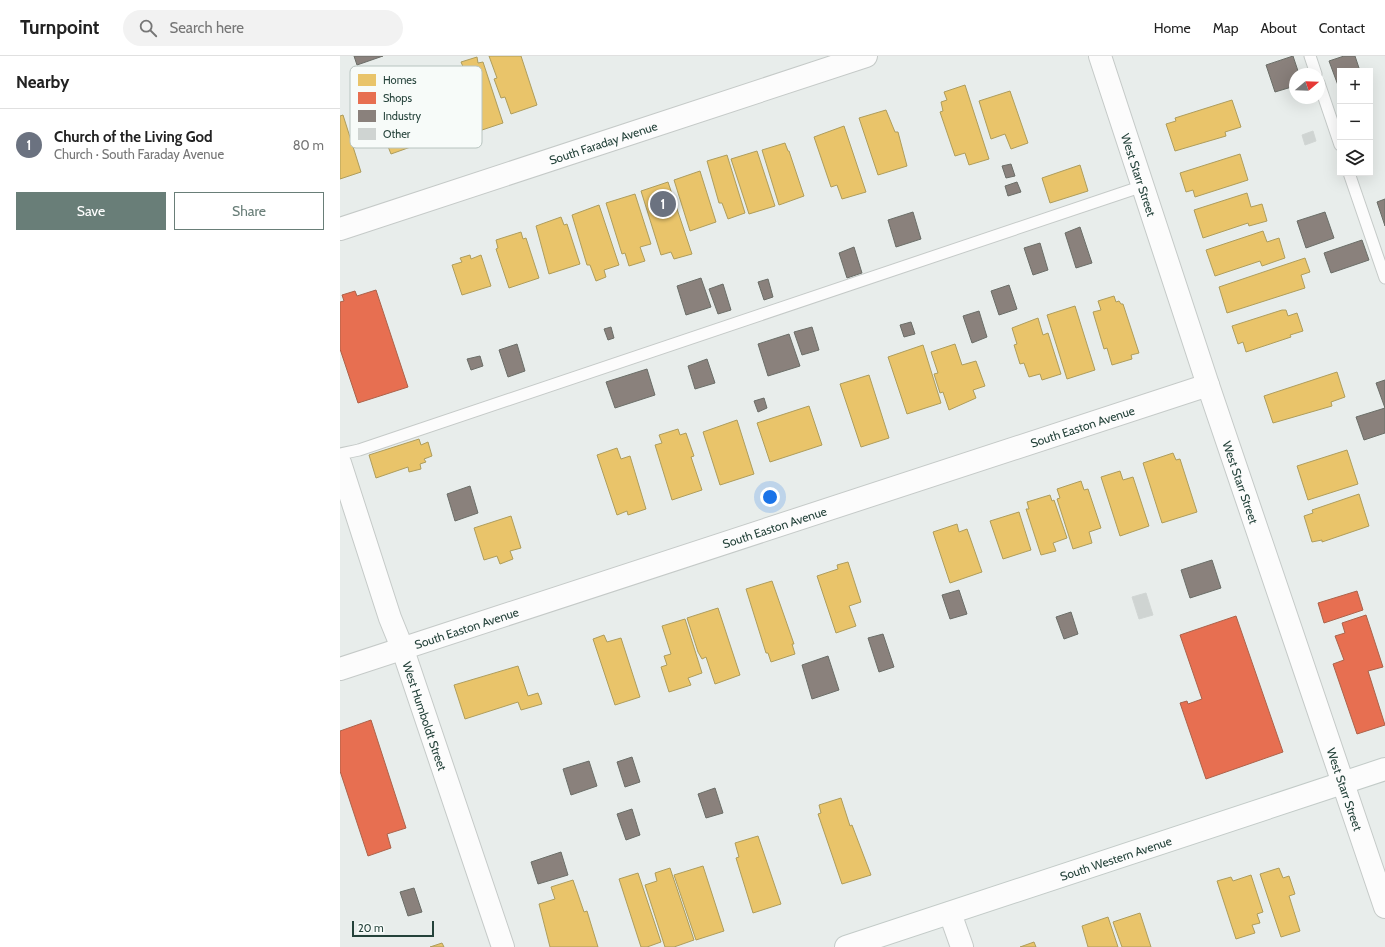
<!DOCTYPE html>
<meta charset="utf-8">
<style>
body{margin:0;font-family:Cabin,sans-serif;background:#f2f2f2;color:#222}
.controls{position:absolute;right:12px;top:12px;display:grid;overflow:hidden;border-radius:0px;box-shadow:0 4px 16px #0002}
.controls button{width:36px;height:36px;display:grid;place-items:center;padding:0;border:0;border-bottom:1px solid #e0e0e0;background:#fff;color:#222;font:20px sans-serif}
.compass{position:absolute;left:949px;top:12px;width:36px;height:36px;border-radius:50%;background:#fff;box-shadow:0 4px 16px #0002;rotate:71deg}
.scale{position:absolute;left:12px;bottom:10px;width:82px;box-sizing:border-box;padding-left:4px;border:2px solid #24423a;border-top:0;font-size:11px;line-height:14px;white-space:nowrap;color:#24423a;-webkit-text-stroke:3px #f7fbf9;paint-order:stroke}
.you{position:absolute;left:430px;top:441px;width:14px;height:14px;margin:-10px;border:3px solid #fff;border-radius:50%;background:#1a73e8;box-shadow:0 0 0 6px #1a73e833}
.badge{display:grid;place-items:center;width:26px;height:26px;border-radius:50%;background:#697e78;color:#fff;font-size:13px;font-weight:700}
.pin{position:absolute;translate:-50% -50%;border:2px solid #fff;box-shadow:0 1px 4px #0006}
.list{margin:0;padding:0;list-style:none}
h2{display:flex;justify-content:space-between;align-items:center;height:52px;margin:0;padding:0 16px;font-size:17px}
h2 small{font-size:13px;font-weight:400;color:#767676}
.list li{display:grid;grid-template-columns:26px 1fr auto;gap:12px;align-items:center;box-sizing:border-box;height:72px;padding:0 16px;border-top:1px solid #e0e0e0}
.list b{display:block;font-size:15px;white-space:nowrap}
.list p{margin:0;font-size:13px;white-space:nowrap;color:#767676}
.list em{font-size:13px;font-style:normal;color:#767676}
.actions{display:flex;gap:8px;padding:12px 16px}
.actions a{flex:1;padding:9px 0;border:1px solid #697e78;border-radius:0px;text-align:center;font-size:14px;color:#697e78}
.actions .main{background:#697e78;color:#fff}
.icon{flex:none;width:22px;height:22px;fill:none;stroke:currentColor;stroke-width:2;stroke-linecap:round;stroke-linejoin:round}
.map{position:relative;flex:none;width:1045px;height:891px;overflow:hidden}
header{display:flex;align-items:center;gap:24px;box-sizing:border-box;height:56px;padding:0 20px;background:#fff;border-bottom:1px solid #e0e0e0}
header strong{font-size:19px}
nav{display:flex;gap:22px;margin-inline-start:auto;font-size:14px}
.search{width:280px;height:36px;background:#f2f2f2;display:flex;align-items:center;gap:10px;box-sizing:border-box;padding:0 14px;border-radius:22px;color:#767676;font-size:15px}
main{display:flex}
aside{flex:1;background:#fff}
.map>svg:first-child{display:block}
.homes{fill:#e9c46a;stroke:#ae9d5c}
.shops{fill:#e76f51;stroke:#ac624a}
.industry{fill:#8a817c;stroke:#6b6e68}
.building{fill:#cfd4d2;stroke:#d1d6d4}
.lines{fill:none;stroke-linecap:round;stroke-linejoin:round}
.service-casing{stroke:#c5cac8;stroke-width:13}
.minor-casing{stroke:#c5cac8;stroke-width:24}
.secondary-casing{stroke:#c3cbc8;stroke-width:24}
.service{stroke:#fcfcfc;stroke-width:11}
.minor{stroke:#fcfcfc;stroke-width:22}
.secondary{stroke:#fcfcfc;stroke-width:22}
.labels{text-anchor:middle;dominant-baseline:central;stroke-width:4;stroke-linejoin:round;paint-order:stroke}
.street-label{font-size:12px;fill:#24423a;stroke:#f7fbf9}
.key{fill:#f7fbf9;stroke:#b8c4c0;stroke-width:1}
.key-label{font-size:11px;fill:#24423a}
</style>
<header>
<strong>Turnpoint</strong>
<div class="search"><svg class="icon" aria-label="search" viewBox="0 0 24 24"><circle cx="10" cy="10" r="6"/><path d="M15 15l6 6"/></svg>Search here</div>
<nav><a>Home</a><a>Map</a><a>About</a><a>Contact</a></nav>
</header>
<main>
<aside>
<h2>Nearby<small></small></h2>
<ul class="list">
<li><span class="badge" style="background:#6b7280">1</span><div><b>Church of the Living God</b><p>Church · South Faraday Avenue</p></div><em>80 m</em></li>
</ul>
<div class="actions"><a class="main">Save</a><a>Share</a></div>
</aside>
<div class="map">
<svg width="1045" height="891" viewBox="0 0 1045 891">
<rect width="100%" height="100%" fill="#e8edeb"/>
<!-- homes -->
<g class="homes">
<polygon points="149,0 181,0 197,49 171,58 165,41 161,42 154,23 157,22"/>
<polygon points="137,1 138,7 143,6 163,67 136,76 129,54 125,55 113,16 124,13 121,6"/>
<polygon points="60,26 79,88 51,98 43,78 39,80 35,67 39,66 29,36"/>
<polygon points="625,29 649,103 629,109 625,97 615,100 600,56 603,55 601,46 607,44 604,36"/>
<polygon points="670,35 688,87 671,93 665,78 651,83 639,45"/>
<polygon points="892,44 901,71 885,76 886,80 835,95 826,68 836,65 835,62"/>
<polygon points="546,54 555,76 558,76 567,110 538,119 519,62"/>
<polygon points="3,59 21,116 0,123 0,60"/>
<polygon points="504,70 526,136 502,143 497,129 491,131 474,81"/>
<polygon points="445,87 448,95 449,95 464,140 439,149 422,94"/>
<polygon points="417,95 435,150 409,158 391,103"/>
<polygon points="900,98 908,124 855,141 853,134 846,136 840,117"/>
<polygon points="387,99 405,157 388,163 382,147 379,147 367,105"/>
<polygon points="740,109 748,135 710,147 702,122"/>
<polygon points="360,115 376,166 350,175 334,124"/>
<polygon points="328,126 352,198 334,203 331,196 321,199 301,135"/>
<polygon points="907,137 911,151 922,148 927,165 909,170 908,167 863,182 854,154"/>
<polygon points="295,138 311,188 300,191 305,205 289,210 285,197 282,198 266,147"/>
<polygon points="259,149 279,209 264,214 266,221 256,225 250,209 247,209 232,159"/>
<polygon points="221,161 224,169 227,168 240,208 209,218 196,170"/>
<polygon points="923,175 927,186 939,182 945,202 922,210 920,205 875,220 866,194"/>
<polygon points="181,176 183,183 186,182 199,222 169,232 156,193 158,192 156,184"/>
<polygon points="130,199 131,203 141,199 151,230 122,239 112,209 122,206 120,202"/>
<polygon points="965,202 970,216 961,219 965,232 887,257 879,231"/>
<polygon points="774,240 776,246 779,245 781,248 783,248 799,297 791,299 792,303 772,309 767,292 764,293 753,256 761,254 758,245"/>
<polygon points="735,250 755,314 727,323 707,259"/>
<polygon points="942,254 946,254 948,260 957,257 963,275 950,279 951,281 906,296 903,286 898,288 892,270"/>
<polygon points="698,262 703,279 708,277 721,318 702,324 700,318 689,321 684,307 680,308 674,289 677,288 672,272"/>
<polygon points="615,288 622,309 636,305 645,330 633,334 636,342 609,354 603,336 600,337 594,318 598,317 591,296"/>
<polygon points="583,289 601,347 567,358 548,301"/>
<polygon points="997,316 1005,341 991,346 992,350 933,367 924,340"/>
<polygon points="529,319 549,382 521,391 500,328"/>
<polygon points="469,350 482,389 430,406 417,367"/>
<polygon points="397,364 414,418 380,429 363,376"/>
<polygon points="338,373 340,379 346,377 354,400 351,401 362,434 332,444 315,389 322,387 319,379"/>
<polygon points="79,383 81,389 88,386 92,400 84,403 86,406 80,408 81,413 69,416 68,411 36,422 29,399"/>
<polygon points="277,392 281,403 290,400 306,453 288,459 287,455 277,459 257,399"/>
<polygon points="1007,394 1018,428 968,444 957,410"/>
<polygon points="833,397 836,404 840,403 857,456 822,467 803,407"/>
<polygon points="780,415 783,424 793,421 809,470 780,480 761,421"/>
<polygon points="741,425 744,434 748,433 761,472 749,476 752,487 733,493 717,443 720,442 717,433"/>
<polygon points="1019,438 1029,470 982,486 982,484 972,486 964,460 973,457 972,454"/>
<polygon points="710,439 712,445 714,444 727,482 713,487 716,495 701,499 686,453 689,453 687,446"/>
<polygon points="679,456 691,494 663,503 650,465"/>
<polygon points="171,460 181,492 170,495 173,503 160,508 157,500 144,504 134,472"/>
<polygon points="617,468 619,476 627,473 642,516 610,527 593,476"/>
<polygon points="508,506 521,546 509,550 516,570 496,577 477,520 498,513 497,509"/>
<polygon points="432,525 454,588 452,588 455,598 431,606 428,597 426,597 406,533"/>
<polygon points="378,552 400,619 375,628 366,601 362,603 358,596 347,562"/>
<polygon points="345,563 362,617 348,622 351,629 329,636 321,611 327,609 324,600 331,598 322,570"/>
<polygon points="264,579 267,586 281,582 300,641 275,649 253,583"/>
<polygon points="178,610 188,640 198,637 202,648 181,654 178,646 125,663 114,629"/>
<polygon points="501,742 510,770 512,769 531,819 502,828 478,758 481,757 479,749"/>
<polygon points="418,780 441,848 413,857 396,802 399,801 395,787"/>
<polygon points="363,810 384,875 356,884 334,819"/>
<polygon points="330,812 354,884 334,891 325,891 305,829 317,825 315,817"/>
<polygon points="939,812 943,822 949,820 955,838 949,840 960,875 941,881 920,818"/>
<polygon points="298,817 321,886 307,891 301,891 279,823"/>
<polygon points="911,819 923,856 917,858 920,867 912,869 915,877 896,883 877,825 891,821 893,825"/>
<polygon points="233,824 244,856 247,855 258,891 210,891 199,848 215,843 211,831"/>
<polygon points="800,857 811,891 782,891 773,866"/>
<polygon points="768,861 778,891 748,891 742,870"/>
<polygon points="694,886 696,891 680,891"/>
<polygon points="102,887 104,891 90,891"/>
</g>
<!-- shops -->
<g class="shops">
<polygon points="36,234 68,331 18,347 0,293 0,246 4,245 2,239 15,235 17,240"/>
<polygon points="1017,535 1023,554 984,567 978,547"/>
<polygon points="1026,559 1043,611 1028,615 1045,669 1017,678 993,608 1004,604 995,580 1005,577 1002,567"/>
<polygon points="896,560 943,696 866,723 840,647 847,645 848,648 862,643 840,579"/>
<polygon points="31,664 66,772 47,778 51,792 28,800 0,715 0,675"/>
</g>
<!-- industry -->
<g class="industry">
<polygon points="14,0 43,0 17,9"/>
<polygon points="953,0 959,18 955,18 955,30 935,36 926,9"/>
<polygon points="1004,0 1015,0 1020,15 1000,15 1000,31 999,32 989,5"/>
<polygon points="671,108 675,120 666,122 662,110"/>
<polygon points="677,126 681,136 668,140 665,130"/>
<polygon points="1045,143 1045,170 1037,146"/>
<polygon points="573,156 581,183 556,191 548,164"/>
<polygon points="985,156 994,182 966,192 957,165"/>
<polygon points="740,171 752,207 736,212 725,177"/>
<polygon points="1022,184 1029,204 991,217 984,197"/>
<polygon points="700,187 708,214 693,219 684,192"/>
<polygon points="514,191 522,217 507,222 499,197"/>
<polygon points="361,222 371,251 346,259 337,230"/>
<polygon points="428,223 433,241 424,244 418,226"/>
<polygon points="383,228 391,254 378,258 369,233"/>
<polygon points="669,229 677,253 659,259 651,235"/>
<polygon points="639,255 647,281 632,287 623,260"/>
<polygon points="571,266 575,278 564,281 560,269"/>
<polygon points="271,271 274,282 268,284 264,273"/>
<polygon points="472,271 479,294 462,299 454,276"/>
<polygon points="449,278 460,310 428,320 418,288"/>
<polygon points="177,288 185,315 168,321 159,294"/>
<polygon points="140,300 143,310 131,314 127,303"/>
<polygon points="367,303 375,327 355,333 348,310"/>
<polygon points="307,313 315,339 275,352 266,326"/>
<polygon points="1045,324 1045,377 1024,384 1016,361 1045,352 1036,327"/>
<polygon points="424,342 427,352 418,356 414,345"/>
<polygon points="130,430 138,457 115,465 107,438"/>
<polygon points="872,504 881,532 850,542 841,514"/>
<polygon points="619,534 627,558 610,563 602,539"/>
<polygon points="731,556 738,578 724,583 716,561"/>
<polygon points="543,578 554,611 539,616 528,582"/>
<polygon points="488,600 499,634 472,643 462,609"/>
<polygon points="292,701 300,726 285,731 277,706"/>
<polygon points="249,705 257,730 231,739 223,713"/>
<polygon points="375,732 383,757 366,762 358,738"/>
<polygon points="292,753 300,779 286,784 277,758"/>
<polygon points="221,796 228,819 198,828 191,806"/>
<polygon points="74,832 82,856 68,860 60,836"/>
</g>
<!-- building -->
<g class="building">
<polygon points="973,75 976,85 965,89 962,79"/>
<polygon points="806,537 813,559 799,563 792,541"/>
</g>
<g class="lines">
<defs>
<g id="service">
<polyline points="970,0 976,18"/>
<polyline points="979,27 1000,89"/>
<polyline points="1009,117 1045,222"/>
<polyline points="0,398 19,394 803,130"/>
</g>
<g id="minor">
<path id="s1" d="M760,0L868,329L1045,851"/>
<path id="s2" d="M0,173L526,0"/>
<path id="s3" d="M0,407L50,562L63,594L163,891"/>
<path id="s4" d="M0,613L868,329"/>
<polyline points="610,857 622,891"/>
</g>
<g id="secondary">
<path id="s5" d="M506,891L1045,713"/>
</g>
</defs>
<!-- service casing -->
<use href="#service" class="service-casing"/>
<!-- minor casing -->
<use href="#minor" class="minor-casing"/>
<!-- secondary casing -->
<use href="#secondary" class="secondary-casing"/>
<!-- service -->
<use href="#service" class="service"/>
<!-- minor -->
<use href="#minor" class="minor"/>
<!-- secondary -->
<use href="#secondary" class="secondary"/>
</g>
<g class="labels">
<!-- street labels -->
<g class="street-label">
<text stroke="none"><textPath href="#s2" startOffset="277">South Faraday Avenue</textPath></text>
<text stroke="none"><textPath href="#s1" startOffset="125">West Starr Street</textPath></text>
<text stroke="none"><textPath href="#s4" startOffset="781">South Easton Avenue</textPath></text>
<text stroke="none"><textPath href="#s1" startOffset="449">West Starr Street</textPath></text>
<text stroke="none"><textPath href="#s4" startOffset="457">South Easton Avenue</textPath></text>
<text stroke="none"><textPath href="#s4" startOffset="133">South Easton Avenue</textPath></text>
<text stroke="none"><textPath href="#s3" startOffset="267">West Humboldt Street</textPath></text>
<text stroke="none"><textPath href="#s1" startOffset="773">West Starr Street</textPath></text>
<text stroke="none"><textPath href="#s5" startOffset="284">South Western Avenue</textPath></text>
</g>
</g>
<!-- legend -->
<rect x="10" y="10" width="132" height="82" rx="6" class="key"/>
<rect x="18" y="18" width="18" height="12" fill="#e9c46a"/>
<rect x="18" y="36" width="18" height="12" fill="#e76f51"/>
<rect x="18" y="54" width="18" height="12" fill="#8a817c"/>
<rect x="18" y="72" width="18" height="12" fill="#cfd4d2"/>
<g class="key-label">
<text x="43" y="28">Homes</text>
<text x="43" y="46">Shops</text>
<text x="43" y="64">Industry</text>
<text x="43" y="82">Other</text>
</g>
</svg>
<div class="controls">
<button>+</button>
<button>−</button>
<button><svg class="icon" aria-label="layers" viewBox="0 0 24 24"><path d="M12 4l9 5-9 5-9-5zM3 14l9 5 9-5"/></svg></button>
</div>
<svg class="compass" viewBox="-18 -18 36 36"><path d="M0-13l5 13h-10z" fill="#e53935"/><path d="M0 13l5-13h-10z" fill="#767676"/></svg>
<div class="scale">20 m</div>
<div class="you"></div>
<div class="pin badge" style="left:323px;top:148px;background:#6b7280">1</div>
</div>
</main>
